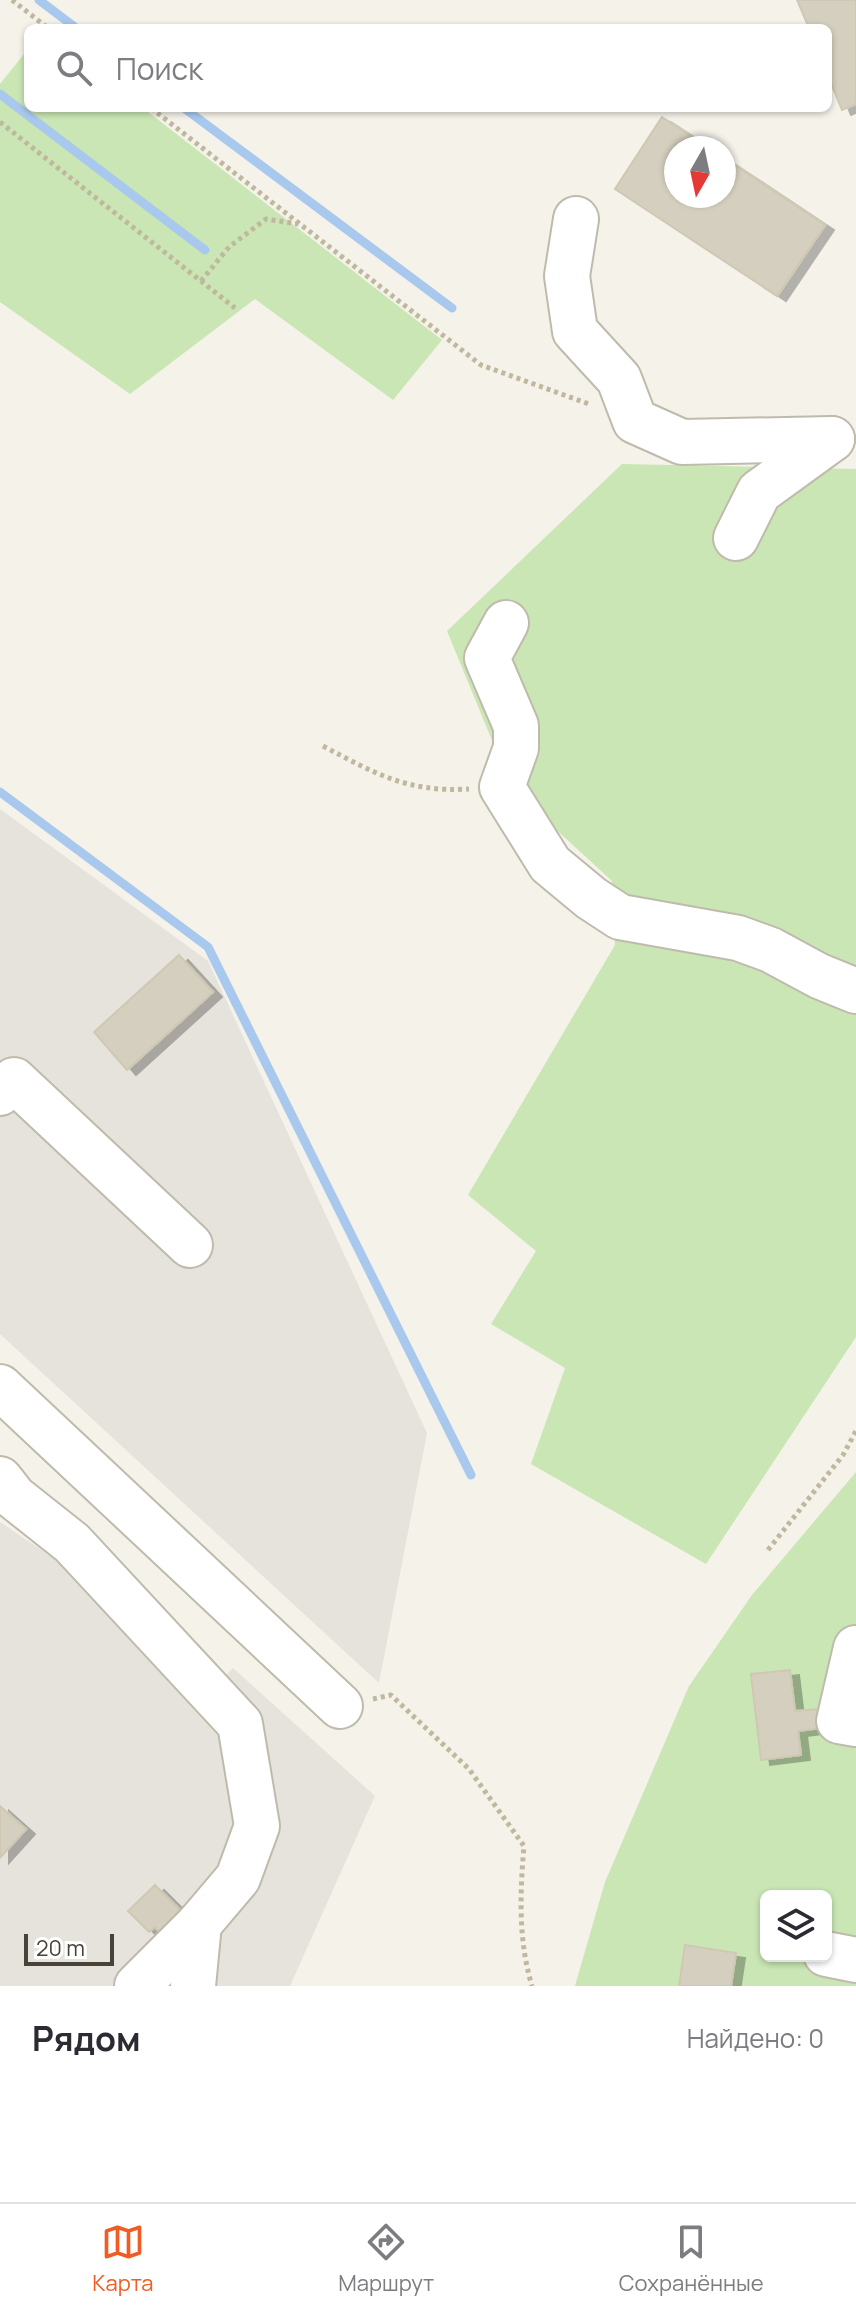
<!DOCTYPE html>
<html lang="ru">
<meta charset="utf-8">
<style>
body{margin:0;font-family:Manrope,sans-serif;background:#f2f2f3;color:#2b2b33}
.controls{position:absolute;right:24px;bottom:24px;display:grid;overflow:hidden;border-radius:12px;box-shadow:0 2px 6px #0004}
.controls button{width:72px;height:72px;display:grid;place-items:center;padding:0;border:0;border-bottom:2px solid #e1e1e2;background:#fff;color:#2b2b33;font:40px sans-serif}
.compass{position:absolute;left:664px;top:136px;width:72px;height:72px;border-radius:50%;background:#fff;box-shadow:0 2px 6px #0004;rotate:189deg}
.scale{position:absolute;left:24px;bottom:20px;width:90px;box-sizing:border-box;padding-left:8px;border:4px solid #474338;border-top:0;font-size:22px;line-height:28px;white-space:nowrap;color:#474338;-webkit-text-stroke:6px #fff;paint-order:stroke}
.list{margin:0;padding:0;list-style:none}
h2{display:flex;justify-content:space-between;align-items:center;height:104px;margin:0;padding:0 32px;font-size:34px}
h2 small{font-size:26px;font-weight:400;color:#7c7c81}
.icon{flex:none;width:44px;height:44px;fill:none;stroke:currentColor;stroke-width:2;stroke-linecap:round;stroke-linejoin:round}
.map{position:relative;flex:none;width:856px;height:1986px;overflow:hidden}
.search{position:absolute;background:#fff;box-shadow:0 2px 6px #0004;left:24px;right:24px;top:24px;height:88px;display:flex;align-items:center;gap:20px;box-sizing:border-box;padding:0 28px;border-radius:12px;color:#7c7c81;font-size:30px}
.sheet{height:216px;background:#fff}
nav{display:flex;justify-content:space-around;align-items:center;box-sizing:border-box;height:112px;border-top:2px solid #e1e1e2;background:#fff;font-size:22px;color:#7c7c81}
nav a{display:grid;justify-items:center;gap:4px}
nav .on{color:#f05c24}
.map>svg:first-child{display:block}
.industrial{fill:#e6e3dd}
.green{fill:#c9e6b4;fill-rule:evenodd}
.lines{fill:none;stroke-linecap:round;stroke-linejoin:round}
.stream{stroke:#a8c8ed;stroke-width:9}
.building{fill:#d5cfbf;stroke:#cfc8b2;stroke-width:2;filter:url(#shadow)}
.minor-casing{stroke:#bfbbac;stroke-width:48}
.path{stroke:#c0b89e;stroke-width:5;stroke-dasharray:4 4;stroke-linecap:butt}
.minor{stroke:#fff;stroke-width:44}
</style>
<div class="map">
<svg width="856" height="1986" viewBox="0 0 856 1986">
<defs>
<filter id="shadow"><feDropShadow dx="9" dy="5" stdDeviation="0" flood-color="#0004"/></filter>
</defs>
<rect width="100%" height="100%" fill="#f4f2e9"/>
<!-- industrial -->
<g class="industrial">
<polygon points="0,809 208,961 427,1433 379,1683 0,1334"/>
<polygon points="0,1522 107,1594 207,1695 233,1668 375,1796 290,1986 0,1986"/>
</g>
<!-- green -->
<g class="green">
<polygon points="28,49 28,108 143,108 442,340 393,400 255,299 130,394 0,302 0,84"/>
<polygon points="622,464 856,469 856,1337 706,1564 531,1464 565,1368 491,1324 536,1251 468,1195 615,945 612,881 512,789 447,631"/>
<path d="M856,1472V1986H575L605,1882L689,1686L752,1595ZM766,1896H826V1956H766Z"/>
</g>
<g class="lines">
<!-- stream -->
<g class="stream">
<polyline points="39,0 76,28"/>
<polyline points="0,94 205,250"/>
<polyline points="184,108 452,308"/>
<polyline points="0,792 208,947 471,1475"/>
</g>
</g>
<!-- building -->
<g class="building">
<polygon points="797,0 856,0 856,104 842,110 828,76 828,28 809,28"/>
<polygon points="662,117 709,148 676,148 676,196 724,196 724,158 825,225 777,296 615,189"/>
<polygon points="179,955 213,992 127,1070 94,1032"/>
<polygon points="790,1670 795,1711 820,1709 822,1728 798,1731 801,1755 761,1760 751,1674"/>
<polygon points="0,1806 26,1829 0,1858"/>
<polygon points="155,1885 182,1912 161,1933 155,1927 149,1932 128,1911"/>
<polygon points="685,1945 736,1953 731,1986 679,1986"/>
</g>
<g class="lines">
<defs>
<g id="minor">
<polyline points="576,219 567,276 575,331 619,379 635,421 682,442 832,439"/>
<polyline points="736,538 759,492 832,439"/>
<polyline points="506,623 487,658 516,726 516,748 502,787 550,864 591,898 620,917 738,938 771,950 819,976 856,991"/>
<polyline points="0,1093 14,1080 190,1245"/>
<polyline points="0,1387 340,1706"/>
<polyline points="0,1479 14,1497 72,1543 240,1724 257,1826 238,1878 199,1924 137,1986"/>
<polyline points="856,1648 839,1721 856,1724"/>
<polyline points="826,1954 856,1960"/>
<polyline points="193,1986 199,1924"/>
</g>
</defs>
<!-- minor casing -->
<use href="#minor" class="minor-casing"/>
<!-- path -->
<g class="path">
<polyline points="12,0 48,28"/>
<polyline points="151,108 481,365 589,404"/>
<polyline points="0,122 235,308"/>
<polyline points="201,281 229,247 266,219 298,224"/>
<path d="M323,746C374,773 408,793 469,789"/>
<polyline points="768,1550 843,1455 856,1431"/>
<path d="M373,1699L391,1695L469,1769L524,1846C520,1893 518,1940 532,1986"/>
</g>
<!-- minor -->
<use href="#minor" class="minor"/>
</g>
</svg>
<div class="controls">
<button><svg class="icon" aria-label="layers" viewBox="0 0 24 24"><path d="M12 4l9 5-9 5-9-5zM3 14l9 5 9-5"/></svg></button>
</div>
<svg class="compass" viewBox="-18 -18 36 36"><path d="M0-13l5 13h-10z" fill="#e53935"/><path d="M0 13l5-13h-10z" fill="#7c7c81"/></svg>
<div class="scale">20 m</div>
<div class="search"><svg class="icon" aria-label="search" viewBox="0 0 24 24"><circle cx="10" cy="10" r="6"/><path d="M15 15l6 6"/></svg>Поиск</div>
</div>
<section class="sheet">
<h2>Рядом<small>Найдено: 0</small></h2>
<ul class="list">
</ul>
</section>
<nav>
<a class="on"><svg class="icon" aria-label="map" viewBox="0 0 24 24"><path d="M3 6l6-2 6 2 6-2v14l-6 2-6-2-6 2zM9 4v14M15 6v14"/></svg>Карта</a>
<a><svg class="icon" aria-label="directions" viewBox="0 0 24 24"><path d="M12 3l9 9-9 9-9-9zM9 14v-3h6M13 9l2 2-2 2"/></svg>Маршрут</a>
<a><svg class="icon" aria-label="saved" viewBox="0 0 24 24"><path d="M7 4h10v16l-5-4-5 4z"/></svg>Сохранённые</a>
</nav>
